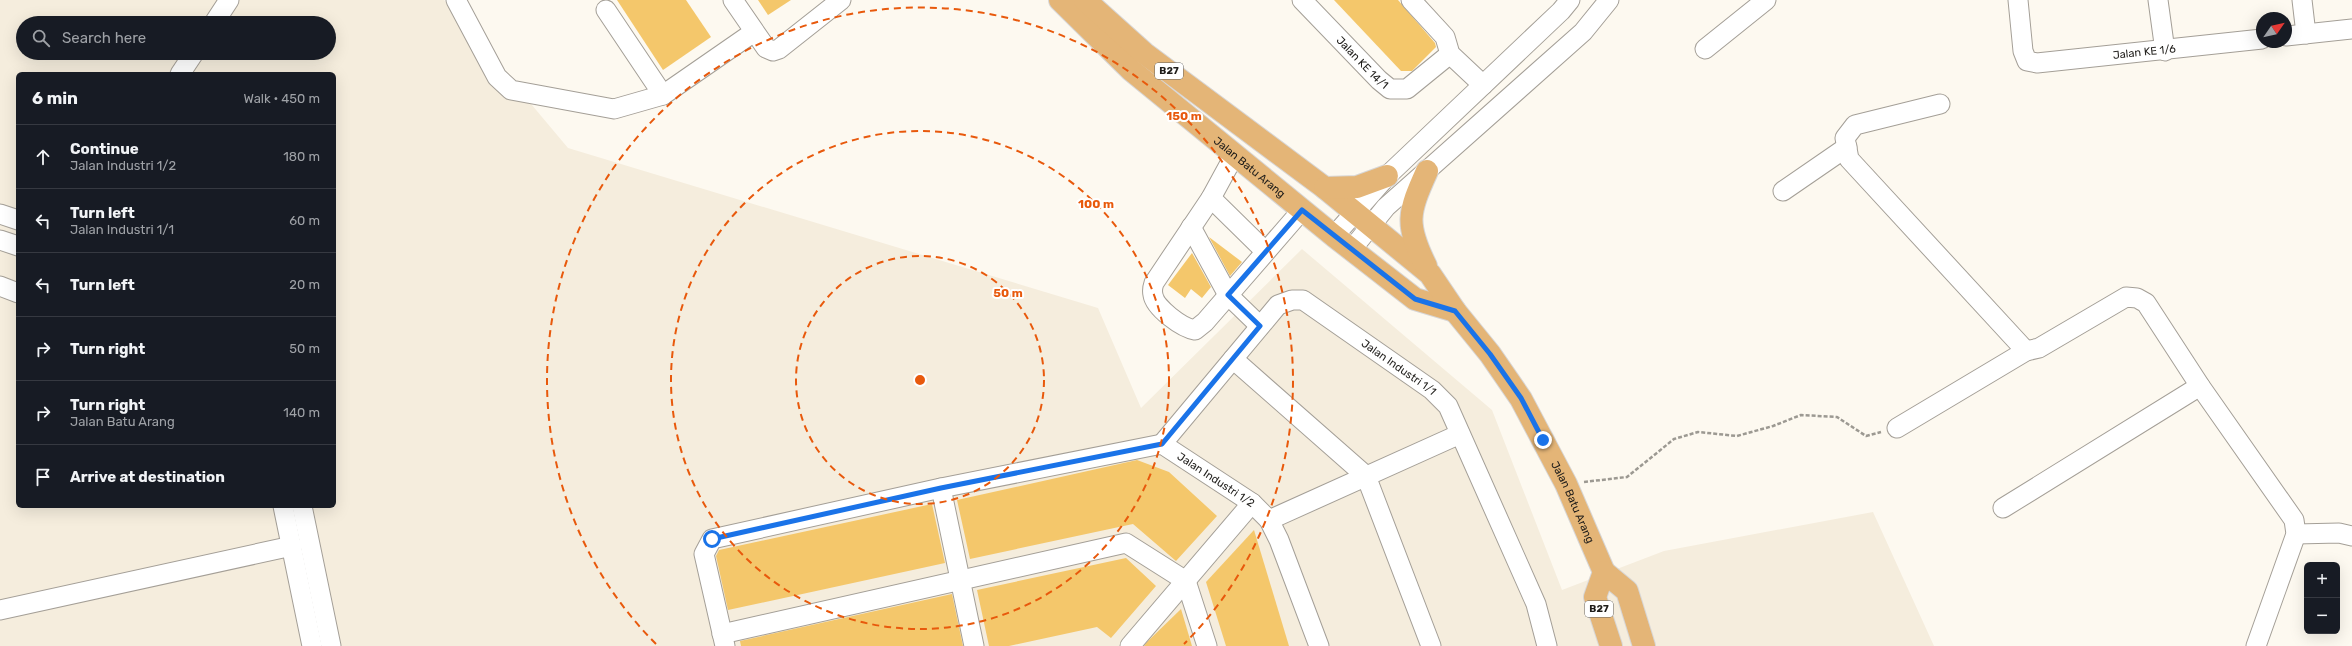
<!DOCTYPE html>
<meta charset="utf-8">
<style>
body{margin:0;font-family:Rubik,sans-serif;background:#242831;color:#f1f3f6}
.controls{position:absolute;right:12px;bottom:12px;display:grid;overflow:hidden;border-radius:6px;box-shadow:0 4px 16px #0002}
.controls button{width:36px;height:36px;display:grid;place-items:center;padding:0;border:0;border-bottom:1px solid #363941;background:#171b24;color:#f1f3f6;font:20px sans-serif}
.compass{position:absolute;left:2256px;top:12px;width:36px;height:36px;border-radius:50%;background:#171b24;box-shadow:0 4px 16px #0002;rotate:56deg}
.stop{position:absolute;width:12px;height:12px;margin:-9px;border:3px solid #1a73e8;border-radius:50%;background:#fff}
.stop.end{background:#1a73e8;border-color:#fff;box-shadow:0 1px 4px #0008}
.list{margin:0;padding:0;list-style:none}
h2{display:flex;justify-content:space-between;align-items:center;height:52px;margin:0;padding:0 16px;font-size:17px}
h2 small{font-size:13px;font-weight:400;color:#9ea1a6}
.list li{display:grid;grid-template-columns:26px 1fr auto;gap:12px;align-items:center;box-sizing:border-box;height:64px;padding:0 16px;border-top:1px solid #363941}
.list b{display:block;font-size:15px;white-space:nowrap}
.list p{margin:0;font-size:13px;white-space:nowrap;color:#9ea1a6}
.list em{font-size:13px;font-style:normal;color:#9ea1a6}
.icon{flex:none;width:22px;height:22px;fill:none;stroke:currentColor;stroke-width:2;stroke-linecap:round;stroke-linejoin:round}
.map{position:relative;flex:none;width:2352px;height:646px;overflow:hidden}
.search{position:absolute;background:#171b24;box-shadow:0 4px 16px #0002;left:16px;top:16px;width:320px;height:44px;display:flex;align-items:center;gap:10px;box-sizing:border-box;padding:0 14px;border-radius:22px;color:#9ea1a6;font-size:15px}
.panel{position:absolute;background:#171b24;box-shadow:0 4px 16px #0002;left:16px;top:72px;width:320px;height:436px;border-radius:6px}
.map>svg:first-child{display:block}
.built{fill:#f5eddd;fill-rule:evenodd}
.building{fill:#f4c76b}
.lines{fill:none;stroke-linecap:round;stroke-linejoin:round}
.minor-casing{stroke:#a49f97;stroke-width:21}
.major-casing{stroke:#d7d6d6;stroke-width:24}
.path{stroke:#9c9992;stroke-width:2.5;stroke-dasharray:4 2;stroke-linecap:butt}
.minor{stroke:#fff;stroke-width:19}
.major{stroke:#e4b577;stroke-width:22}
.route{stroke:#1a73e8;stroke-width:5}
.ring{fill:none;stroke:#e8590c;stroke-width:2;stroke-dasharray:7 5}
.labels{text-anchor:middle;dominant-baseline:central;stroke-width:4;stroke-linejoin:round;paint-order:stroke}
.shield{fill:#fff;stroke:#62615f;stroke-width:1}
.shield-label{font-size:10px;font-weight:bold;fill:#1f1d1a}
.street-label{font-size:11px;fill:#1f1d1a;stroke:#fff}
.centre{fill:#e8590c;stroke:#fff;stroke-width:2}
.ring-label{font-size:12px;text-anchor:middle;font-weight:bold;fill:#e8590c;stroke:#fff;stroke-width:4;stroke-linejoin:round;paint-order:stroke}
</style>
<div class="map">
<svg width="2352" height="646" viewBox="0 0 2352 646">
<rect width="100%" height="100%" fill="#fdf9f0"/>
<!-- built -->
<path class="built" d="M0,0H444L568,148L1098,308L1141,408L1302,249L1492,410L1562,590L1664,551L1873,512L1934,646H0ZM23,23H329V53H23ZM18,74H334V506H18Z"/>
<!-- building -->
<g class="building">
<polygon points="617,0 686,0 711,37 663,70"/>
<polygon points="758,0 791,0 768,15"/>
<polygon points="1334,0 1398,0 1435,43 1436,47 1412,71 1401,71"/>
<polygon points="1209,237 1242,262 1230,276"/>
<polygon points="1192,253 1211,287 1202,298 1191,289 1185,298 1168,285"/>
<polygon points="1137,460 1169,472 1217,516 1176,561 1133,524 970,559 957,500"/>
<polygon points="932,504 945,563 728,610 716,556 719,550"/>
<polygon points="1254,530 1289,646 1226,646 1206,582"/>
<polygon points="1126,558 1156,586 1111,638 1097,627 1009,646 989,646 977,590"/>
<polygon points="952,594 963,646 741,646 740,641"/>
<polygon points="1181,609 1192,646 1144,646 1147,642"/>
</g>
<g class="lines">
<defs>
<g id="minor">
<polyline points="456,0 497,77 511,90 614,109 663,95 754,32"/>
<polyline points="733,0 766,48 773,51 779,49 841,0"/>
<path id="s1" d="M1302,0L1379,80L1390,89H1407L1450,54"/>
<polyline points="1411,0 1445,37 1450,54 1483,85"/>
<path id="s2" d="M2018,0L2023,51L2027,61L2037,63L2262,39"/>
<polyline points="2158,0 2165,51"/>
<polyline points="2302,0 2306,34"/>
<polyline points="606,10 663,95"/>
<polyline points="214,23 229,0"/>
<polyline points="2286,36 2352,29"/>
<polyline points="1705,49 1766,0"/>
<polyline points="180,74 194,53"/>
<polyline points="1940,104 1855,125 1845,138 1849,159 2026,351"/>
<path d="M1235,154L1211,198L1154,283C1153,286 1152,291 1153,295C1155,308 1182,328 1195,330L1205,322L1302,210"/>
<polyline points="1783,191 1847,147"/>
<polyline points="1211,198 1265,251"/>
<polyline points="0,214 18,220"/>
<polyline points="1191,227 1228,295 1260,326"/>
<polyline points="1334,236 1387,176 1561,11 1570,0"/>
<polyline points="0,240 18,246"/>
<polyline points="1352,249 1386,207 1583,32 1609,0"/>
<polyline points="0,286 18,293"/>
<polyline points="1233,359 1366,476 1431,646"/>
<polyline points="1897,428 2026,351 2039,348 2126,297 2137,298 2146,303 2200,386 2294,520 2296,534 2256,646"/>
<path id="s3" d="M1162,444L1278,305L1292,300H1303L1432,390L1448,406L1536,604L1547,646"/>
<polyline points="941,488 974,646"/>
<polyline points="283,506 312,646"/>
<polyline points="302,506 331,646"/>
<polyline points="2003,508 2200,386"/>
<polyline points="1269,520 1460,434"/>
<polyline points="2296,534 2339,533 2352,536"/>
<polyline points="0,610 292,546"/>
<polyline points="722,634 1126,543 1186,581 1207,646"/>
<path id="s4" d="M725,646L704,554L712,539L941,488L1162,444L1252,503L1269,520L1279,540L1319,646"/>
<polyline points="1130,646 1252,503"/>
</g>
<g id="major">
<path id="s5" d="M1060,0L1131,70L1334,236L1415,299L1455,311"/>
<path id="s6" d="M1085,0L1144,53L1325,188L1430,274L1455,311L1490,354L1521,399L1566,484L1604,572L1595,597L1611,646"/>
<polyline points="1325,188 1357,187 1387,176"/>
<path d="M1426,266C1405,224 1408,213 1427,171"/>
<polyline points="1604,572 1627,591 1644,646"/>
</g>
</defs>
<!-- minor casing -->
<use href="#minor" class="minor-casing"/>
<!-- major casing -->
<use href="#major" class="major-casing"/>
<!-- path -->
<polyline class="path" points="1584,482 1627,477 1674,439 1698,432 1737,436 1773,426 1801,415 1837,417 1866,436 1881,432"/>
<!-- minor -->
<use href="#minor" class="minor"/>
<!-- major -->
<use href="#major" class="major"/>
</g>
<g class="lines">
<!-- route -->
<polyline class="route" points="712,539 941,488 1162,444 1260,326 1228,295 1302,210 1415,299 1455,311 1490,354 1521,398 1543,440"/>
</g>
<!-- distance rings -->
<g class="ring">
<circle cx="920" cy="380" r="124"/>
<circle cx="920" cy="380" r="249"/>
<path d="M656 644A373 373 0 1 1 1184 644"/>
</g>
<g class="labels">
<!-- shield labels -->
<g class="shield">
<rect x="1155" y="63" width="28" height="16" rx="3"/>
<rect x="1585" y="601" width="28" height="16" rx="3"/>
</g>
<g class="shield-label">
<text x="1169" y="71">B27</text>
<text x="1599" y="609">B27</text>
</g>
<!-- street labels -->
<g class="street-label">
<text stroke="none"><textPath href="#s2" startOffset="180">Jalan KE 1/6</textPath></text>
<text stroke="none"><textPath href="#s1" startOffset="87">Jalan KE 14/1</textPath></text>
<text stroke="none"><textPath href="#s5" startOffset="253">Jalan Batu Arang</textPath></text>
<text stroke="none"><textPath href="#s3" startOffset="324">Jalan Industri 1/1</textPath></text>
<text stroke="none"><textPath href="#s4" startOffset="636">Jalan Industri 1/2</textPath></text>
<text stroke="none"><textPath href="#s6" startOffset="711">Jalan Batu Arang</textPath></text>
</g>
</g>
<circle cx="920" cy="380" r="6" class="centre"/>
<g class="ring-label">
<text x="1184" y="120">150 m</text>
<text x="1096" y="208">100 m</text>
<text x="1008" y="297">50 m</text>
</g>
</svg>
<div class="controls">
<button>+</button>
<button>−</button>
</div>
<svg class="compass" viewBox="-18 -18 36 36"><path d="M0-13l5 13h-10z" fill="#e53935"/><path d="M0 13l5-13h-10z" fill="#9ea1a6"/></svg>
<div class="stop" style="left:712px;top:539px"></div>
<div class="stop end" style="left:1543px;top:440px"></div>
<div class="search"><svg class="icon" aria-label="search" viewBox="0 0 24 24"><circle cx="10" cy="10" r="6"/><path d="M15 15l6 6"/></svg>Search here</div>
<section class="panel">
<h2>6 min<small>Walk · 450 m</small></h2>
<ul class="list">
<li><svg class="icon" aria-label="ahead" viewBox="0 0 24 24"><path d="M12 20V5M6 11l6-6 6 6"/></svg><div><b>Continue</b><p>Jalan Industri 1/2</p></div><em>180 m</em></li>
<li><svg class="icon" aria-label="left" viewBox="0 0 24 24"><path d="M17 20v-9H6M10 6l-5 5 5 5"/></svg><div><b>Turn left</b><p>Jalan Industri 1/1</p></div><em>60 m</em></li>
<li><svg class="icon" aria-label="left" viewBox="0 0 24 24"><path d="M17 20v-9H6M10 6l-5 5 5 5"/></svg><div><b>Turn left</b></div><em>20 m</em></li>
<li><svg class="icon" aria-label="right" viewBox="0 0 24 24"><path d="M7 20v-9h11M14 6l5 5-5 5"/></svg><div><b>Turn right</b></div><em>50 m</em></li>
<li><svg class="icon" aria-label="right" viewBox="0 0 24 24"><path d="M7 20v-9h11M14 6l5 5-5 5"/></svg><div><b>Turn right</b><p>Jalan Batu Arang</p></div><em>140 m</em></li>
<li><svg class="icon" aria-label="arrive" viewBox="0 0 24 24"><path d="M6 21V4h12l-3 4 3 4H6"/></svg><div><b>Arrive at destination</b></div></li>
</ul>
</section>
</div>
